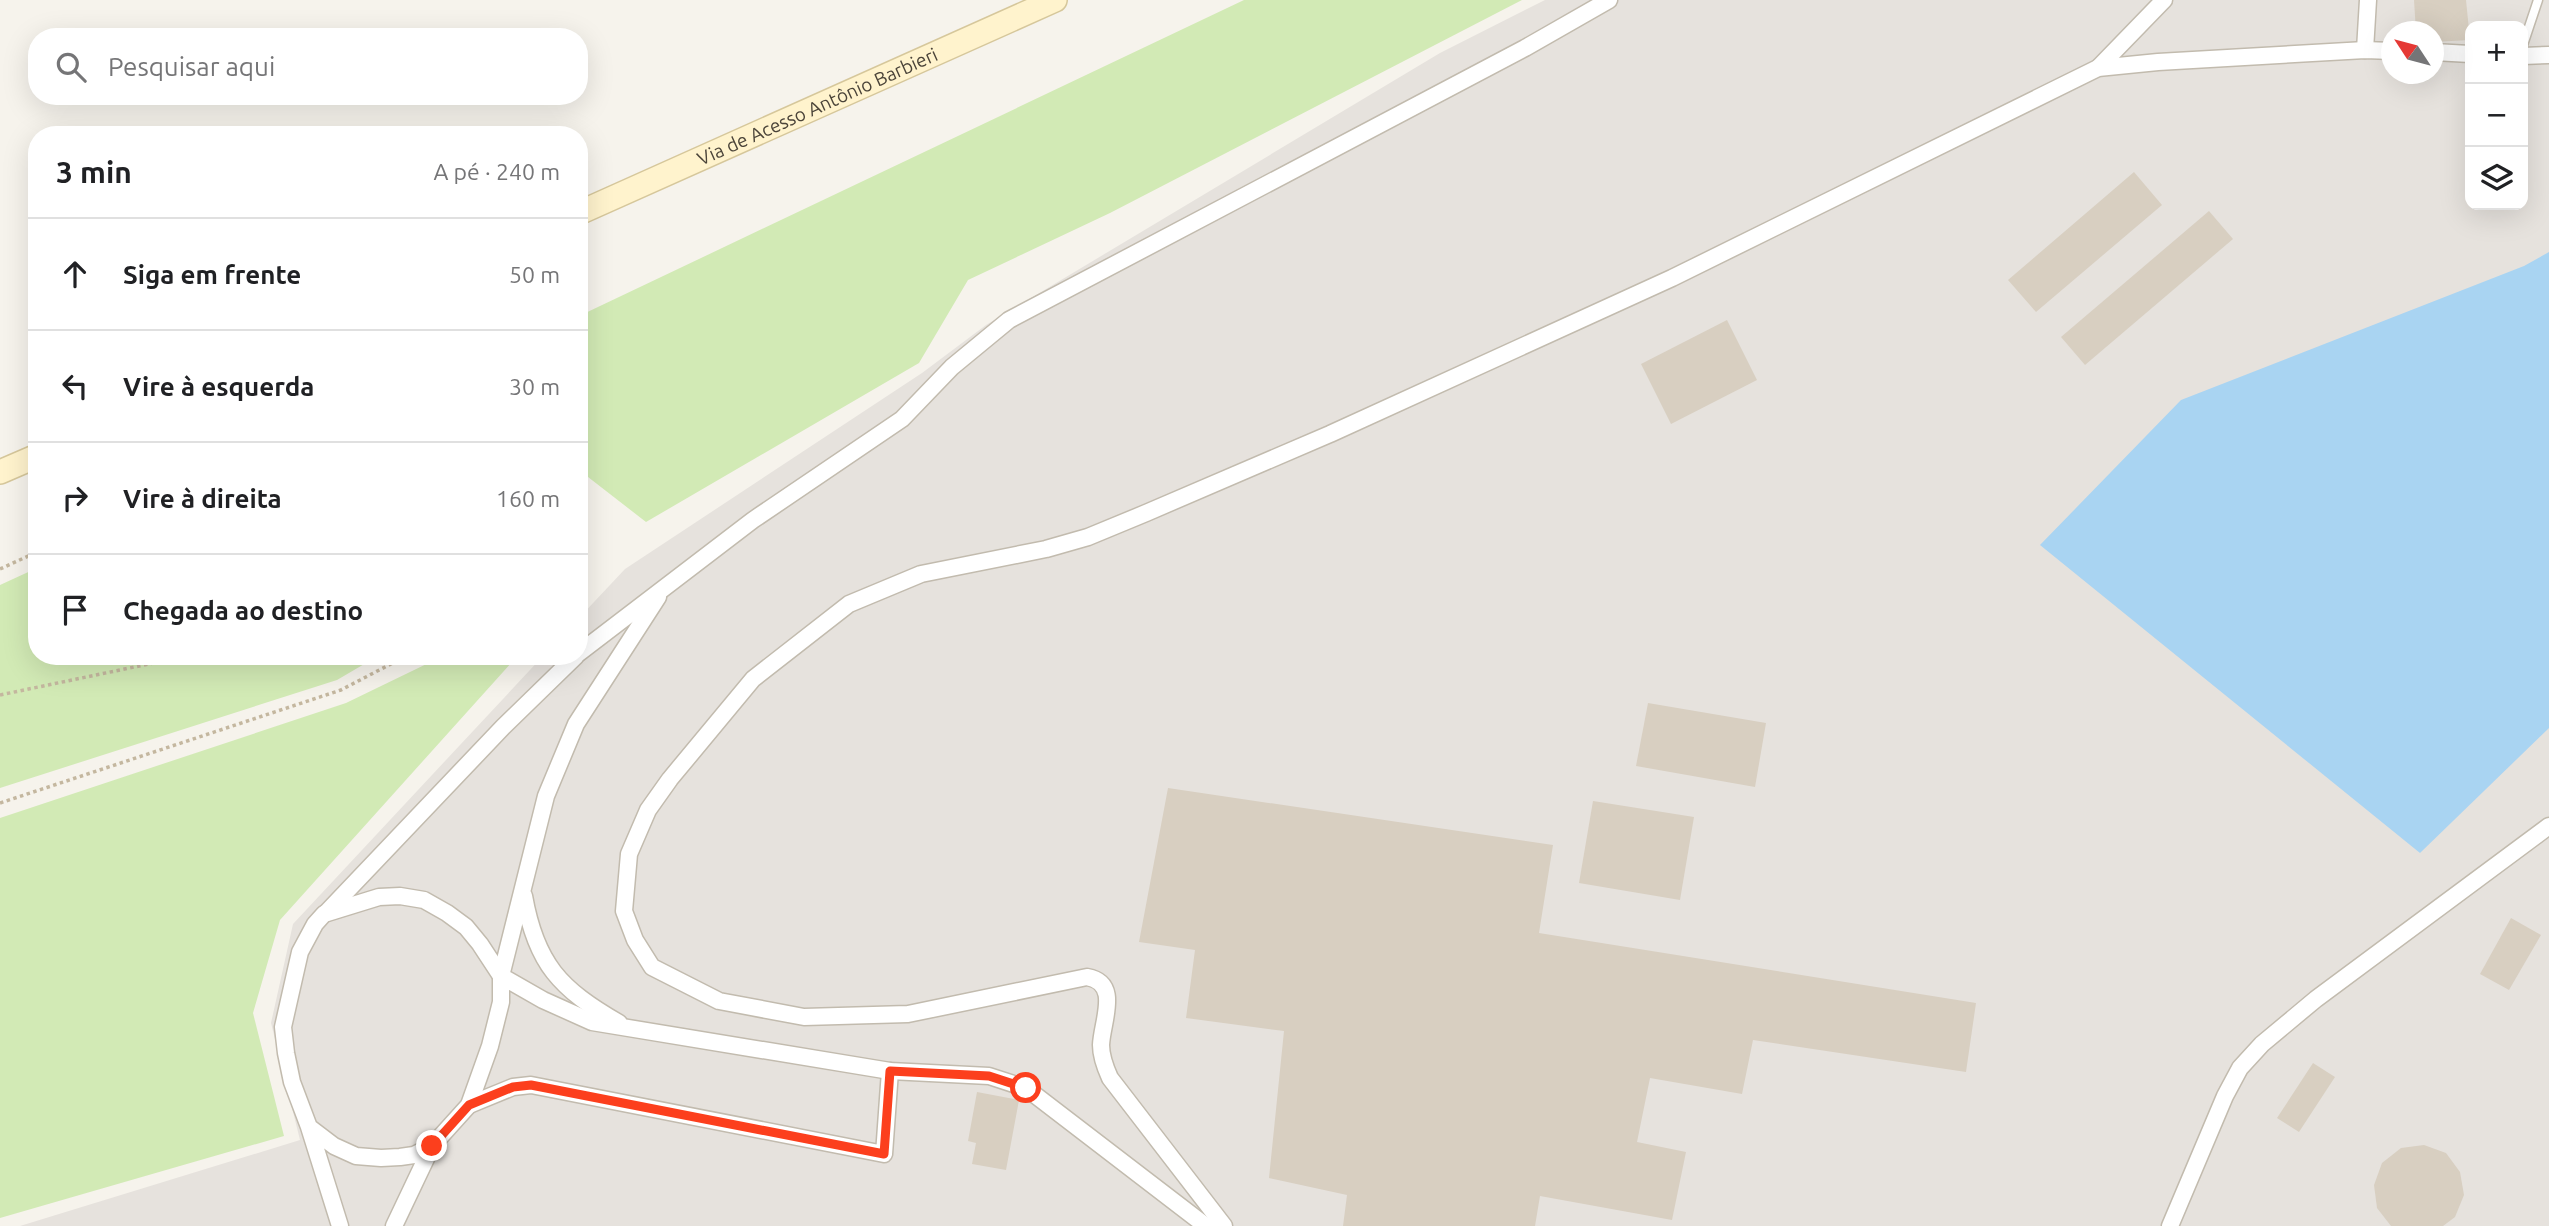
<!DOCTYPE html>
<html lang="pt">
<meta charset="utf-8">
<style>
body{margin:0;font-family:Ubuntu,sans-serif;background:#f6f6f6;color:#202124}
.controls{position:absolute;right:21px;top:21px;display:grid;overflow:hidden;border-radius:14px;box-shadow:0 7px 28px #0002}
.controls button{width:63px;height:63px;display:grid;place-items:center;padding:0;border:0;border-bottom:2px solid #e0e0e0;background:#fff;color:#202124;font:35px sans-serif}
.compass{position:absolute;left:2381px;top:21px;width:63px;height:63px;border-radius:50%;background:#fff;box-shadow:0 7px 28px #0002;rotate:306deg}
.stop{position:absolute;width:21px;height:21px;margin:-16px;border:5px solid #fc3f1d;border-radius:50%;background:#fff}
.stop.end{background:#fc3f1d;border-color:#fff;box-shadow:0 2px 7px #0008}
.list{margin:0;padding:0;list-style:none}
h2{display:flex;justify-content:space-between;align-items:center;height:91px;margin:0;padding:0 28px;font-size:30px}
h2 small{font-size:23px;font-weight:400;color:#757577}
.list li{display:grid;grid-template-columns:46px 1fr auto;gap:21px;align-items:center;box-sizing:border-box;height:112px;padding:0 28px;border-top:2px solid #e0e0e0}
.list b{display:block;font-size:26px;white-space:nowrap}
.list em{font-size:23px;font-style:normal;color:#757577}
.icon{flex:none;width:38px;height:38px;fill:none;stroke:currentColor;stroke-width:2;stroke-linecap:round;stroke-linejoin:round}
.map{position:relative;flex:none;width:2549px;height:1226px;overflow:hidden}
.search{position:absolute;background:#fff;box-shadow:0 7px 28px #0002;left:28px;top:28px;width:560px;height:77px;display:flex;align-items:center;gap:18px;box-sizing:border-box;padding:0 24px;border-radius:28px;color:#757577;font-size:26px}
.panel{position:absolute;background:#fff;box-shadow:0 7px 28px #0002;left:28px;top:126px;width:560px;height:539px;border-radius:28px}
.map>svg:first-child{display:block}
.industrial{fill:#e6e2dd;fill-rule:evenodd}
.green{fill:#d2eab5}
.water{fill:#a9d4f2}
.building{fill:#d8cfc1}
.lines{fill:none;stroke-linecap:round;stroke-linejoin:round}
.service-casing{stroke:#c2bbae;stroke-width:11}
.minor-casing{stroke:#c2bbae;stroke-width:19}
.secondary-casing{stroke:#d6c79b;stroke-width:26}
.path{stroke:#c4b79f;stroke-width:3.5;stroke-dasharray:3.5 3.5;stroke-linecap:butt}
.service{stroke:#fff;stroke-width:8}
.minor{stroke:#fff;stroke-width:16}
.secondary{stroke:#fff3cd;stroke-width:23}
.route{stroke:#fc3f1d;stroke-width:9}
.labels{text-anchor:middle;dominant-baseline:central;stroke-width:7;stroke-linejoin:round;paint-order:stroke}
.street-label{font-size:19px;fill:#4b4439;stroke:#fff}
</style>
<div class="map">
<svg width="2549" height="1226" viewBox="0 0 2549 1226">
<rect width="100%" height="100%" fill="#f6f3ec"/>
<!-- industrial -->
<path class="industrial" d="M1545,0H2549V1226H20L300,1140L271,1023L293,924L543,656H579V618L625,569L922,373L986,325L1440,53ZM2470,26H2523V205H2470ZM2392,32H2434V74H2392Z"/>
<!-- green -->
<g class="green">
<polygon points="1244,0 1522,0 1110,213 968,280 919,363 646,522 579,470 579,316"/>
<polygon points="37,568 37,656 378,656 337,680 0,788 0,585"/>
<polygon points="443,656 504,656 512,662 280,920 253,1013 284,1136 0,1218 0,818 346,703"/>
</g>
<!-- water -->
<polygon class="water" points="2549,252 2549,728 2420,853 2040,545 2181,400 2524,266"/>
<!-- building -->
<g class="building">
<polygon points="2414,0 2466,0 2470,40 2433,42 2433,32 2416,32"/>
<polygon points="2134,172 2162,205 2036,312 2008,280"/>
<polygon points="2209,211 2233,239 2085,365 2061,337"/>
<polygon points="1727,320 1757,380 1671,424 1641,364"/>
<polygon points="1648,703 1766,723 1755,787 1636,766"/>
<polygon points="1168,788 1553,845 1539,933 1976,1003 1966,1072 1753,1040 1742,1094 1650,1078 1637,1142 1686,1152 1672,1220 1540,1196 1535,1226 1343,1226 1347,1195 1269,1178 1284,1031 1186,1018 1195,950 1139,942"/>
<polygon points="1593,801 1694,817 1680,900 1579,883"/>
<polygon points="2511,918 2541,935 2509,990 2480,974"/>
<polygon points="2313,1063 2335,1077 2299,1132 2277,1118"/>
<polygon points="977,1092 1019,1100 1006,1170 972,1164 976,1143 968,1141"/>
<polygon points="2424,1145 2446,1153 2460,1172 2464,1195 2455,1217 2443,1226 2391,1226 2377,1208 2374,1185 2382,1163 2401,1148"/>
</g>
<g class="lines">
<defs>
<polyline id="service" points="2523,45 2538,0"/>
<g id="minor">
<polyline points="2365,50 2368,0"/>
<polyline points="2434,52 2470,54"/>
<polyline points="2523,56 2549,55"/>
<polyline points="2098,68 2164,0"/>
<polyline points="658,597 576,724 546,796 501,976 543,1000 592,1022 890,1071 989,1076 1026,1088 1206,1226"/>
<polyline points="579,653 753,520 902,419 952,367 1009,320 1525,48 1609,0"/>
<path d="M524,896C536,964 560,989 619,1023"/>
<polyline points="326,913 503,727 576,656"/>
<polyline points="469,1105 513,1087 531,1085 884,1154 890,1071"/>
<polyline points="309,1127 334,1146 356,1156 381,1158 400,1157 414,1155 432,1146 469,1105 490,1046 501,1002 501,976 480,944 466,927 447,913 424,900 400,896 379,897 324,914 315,924 300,952 283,1027 286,1053 292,1082 309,1127 340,1226"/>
<polyline points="394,1226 432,1146"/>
<path d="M1224,1226L1110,1078C1105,1067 1101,1057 1101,1045C1102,1021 1121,983 1087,977L908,1014L804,1017L719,1001L652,967L635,940L624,911L629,854L648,810L670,779L753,679L849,604L921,574L1046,549L1088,537L1146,513L1330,434L1672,278L2098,68L2158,62L2365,50L2392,51"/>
<polyline points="2170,1226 2225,1096 2240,1068 2262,1044 2316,999 2549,826"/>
</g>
<g id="secondary">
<path id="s1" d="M579,213L1055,0"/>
<polyline points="0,472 37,456"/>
</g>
</defs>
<!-- service casing -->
<use href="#service" class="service-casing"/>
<!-- minor casing -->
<use href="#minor" class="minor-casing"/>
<!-- secondary casing -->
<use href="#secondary" class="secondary-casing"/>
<!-- path -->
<g class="path">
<polyline points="0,569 37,552"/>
<polyline points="0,695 187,656"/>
<polyline points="0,803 341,690 406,656"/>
</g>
<!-- service -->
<use href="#service" class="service"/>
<!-- minor -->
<use href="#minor" class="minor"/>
<!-- secondary -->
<use href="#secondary" class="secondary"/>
</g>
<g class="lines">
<!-- route -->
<polyline class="route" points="432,1146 469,1105 513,1087 531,1085 884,1154 890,1071 989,1076 1026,1088"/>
</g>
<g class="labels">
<!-- street labels -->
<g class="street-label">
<text stroke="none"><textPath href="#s1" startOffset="261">Via de Acesso Antônio Barbieri</textPath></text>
</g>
</g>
</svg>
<div class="controls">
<button>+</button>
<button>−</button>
<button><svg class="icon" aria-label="layers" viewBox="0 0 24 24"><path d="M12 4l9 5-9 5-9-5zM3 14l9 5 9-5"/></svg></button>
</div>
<svg class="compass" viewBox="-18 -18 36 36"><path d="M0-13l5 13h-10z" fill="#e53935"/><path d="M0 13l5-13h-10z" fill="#757577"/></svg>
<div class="stop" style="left:1026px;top:1088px"></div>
<div class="stop end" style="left:432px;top:1146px"></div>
<div class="search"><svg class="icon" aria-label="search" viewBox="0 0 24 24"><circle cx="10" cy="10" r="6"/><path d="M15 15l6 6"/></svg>Pesquisar aqui</div>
<section class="panel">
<h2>3 min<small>A pé · 240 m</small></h2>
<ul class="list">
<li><svg class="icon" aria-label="ahead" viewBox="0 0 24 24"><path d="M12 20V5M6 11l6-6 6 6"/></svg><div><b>Siga em frente</b></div><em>50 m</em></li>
<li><svg class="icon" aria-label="left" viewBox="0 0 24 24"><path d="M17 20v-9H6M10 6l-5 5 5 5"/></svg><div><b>Vire à esquerda</b></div><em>30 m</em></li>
<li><svg class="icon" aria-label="right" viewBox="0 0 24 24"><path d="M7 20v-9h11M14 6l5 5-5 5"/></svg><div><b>Vire à direita</b></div><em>160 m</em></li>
<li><svg class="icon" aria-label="arrive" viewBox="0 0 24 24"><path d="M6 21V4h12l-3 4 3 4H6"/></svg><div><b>Chegada ao destino</b></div></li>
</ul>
</section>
</div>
